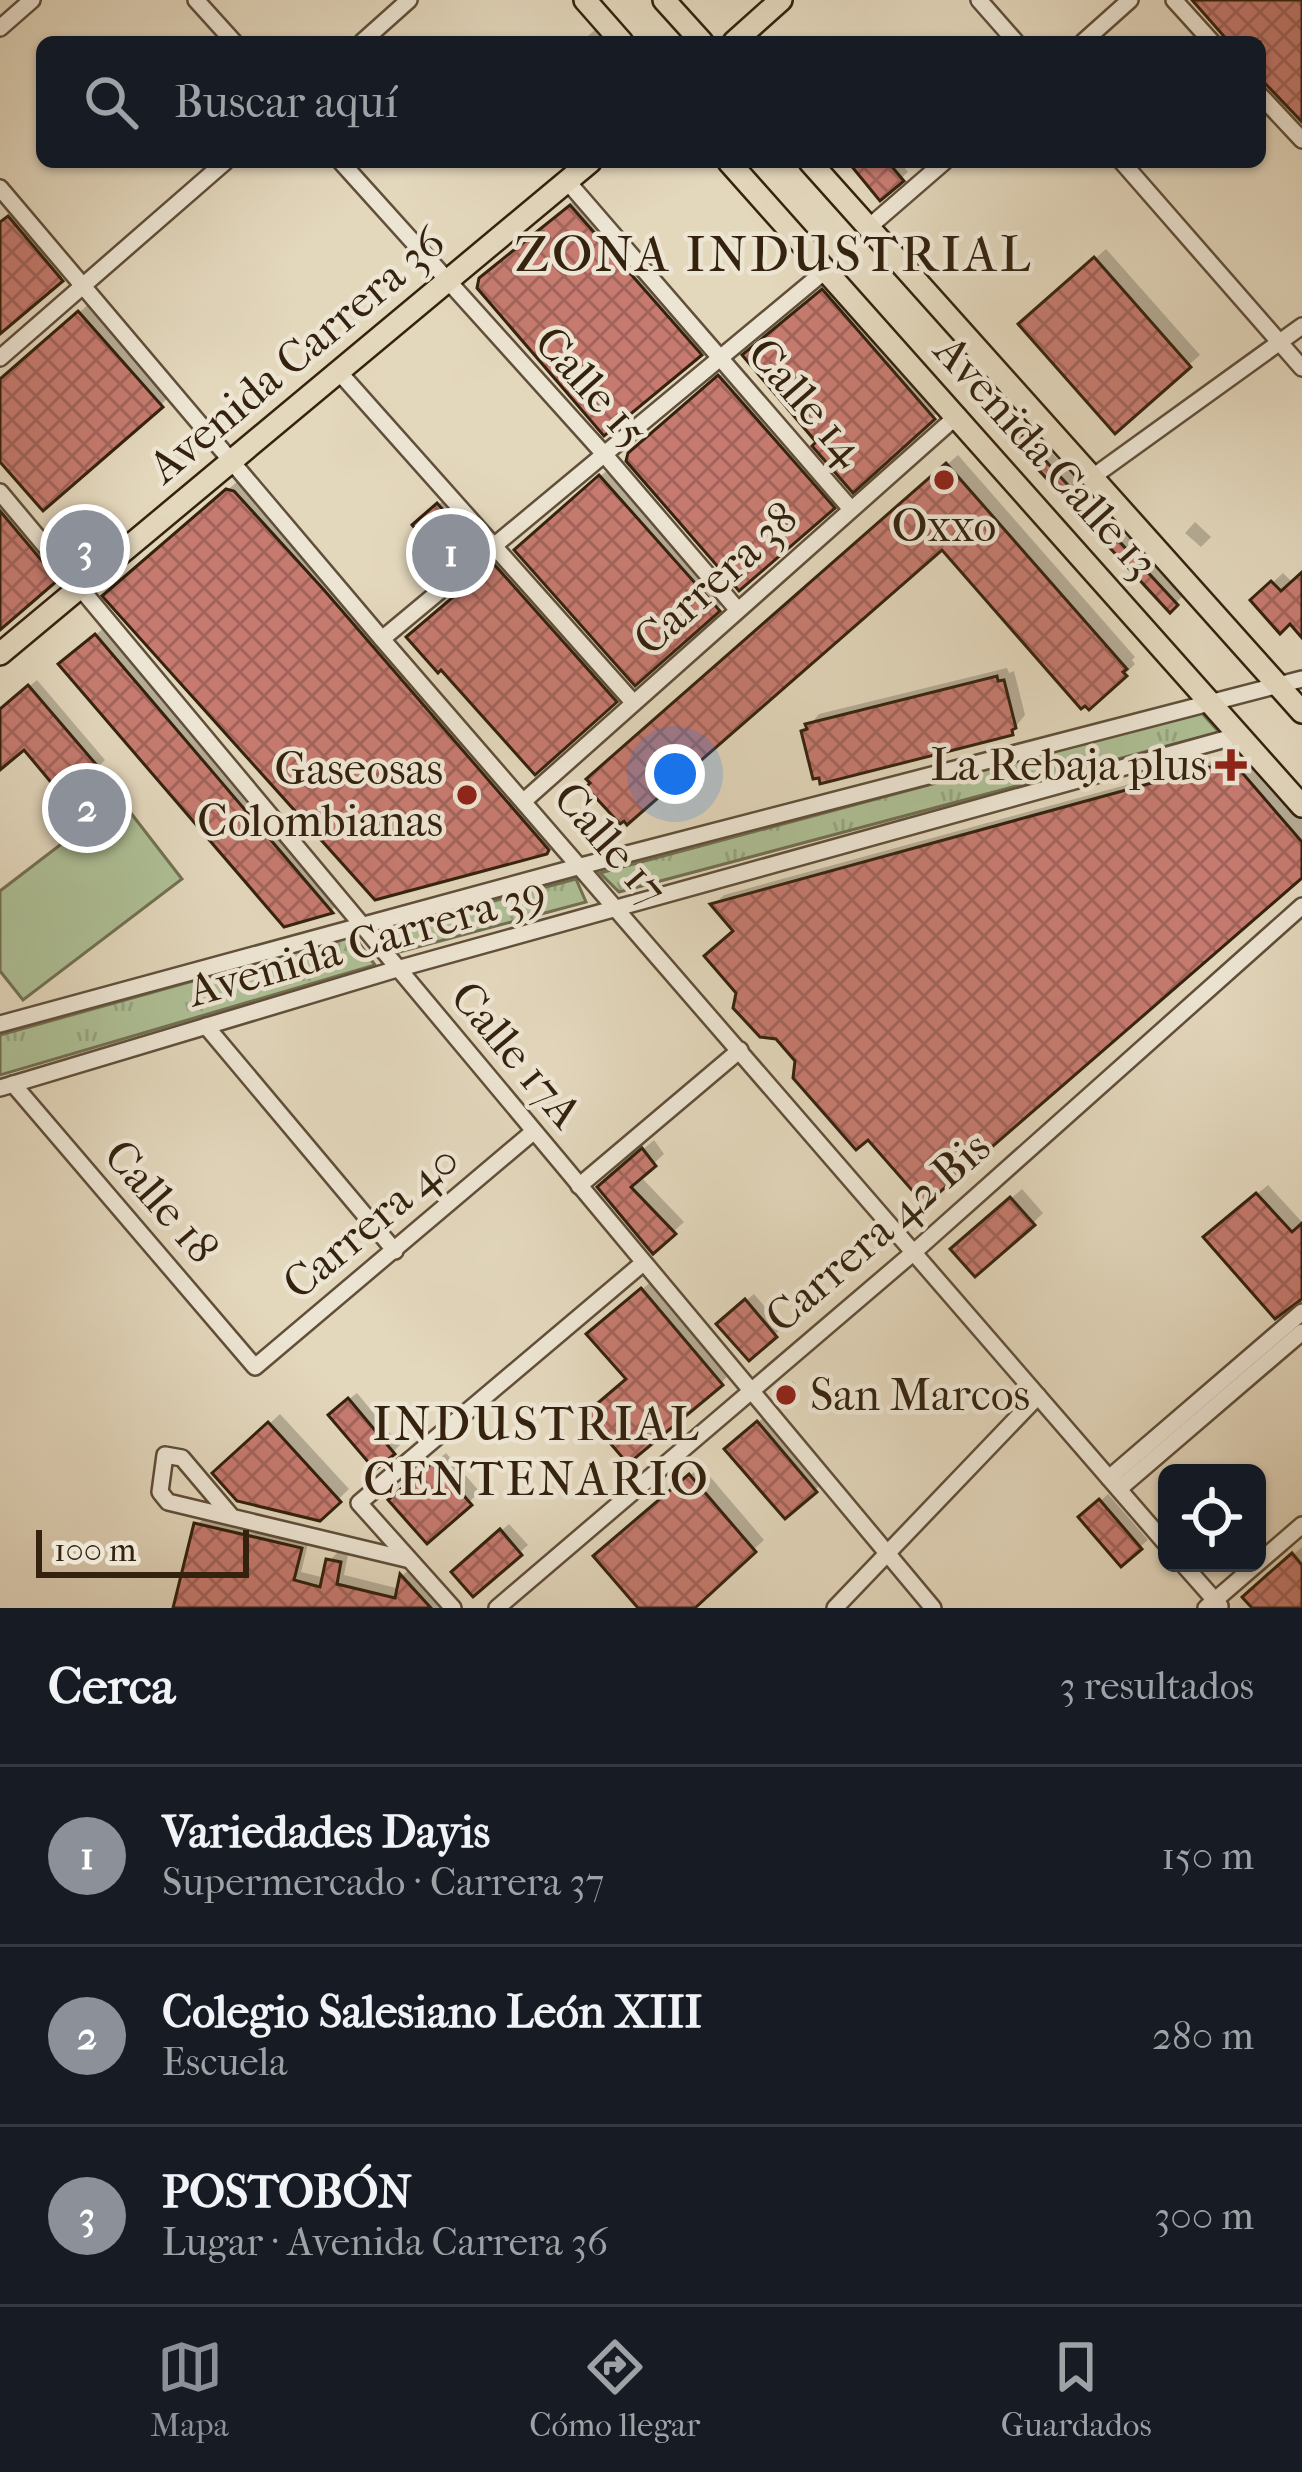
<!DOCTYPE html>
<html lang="es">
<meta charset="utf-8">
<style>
body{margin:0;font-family:"IM FELL French Canon",serif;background:#20242c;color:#f1f3f6}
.controls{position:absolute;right:36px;bottom:36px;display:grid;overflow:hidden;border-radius:18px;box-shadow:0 3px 9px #0004}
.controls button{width:108px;height:108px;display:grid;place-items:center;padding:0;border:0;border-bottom:3px solid #363941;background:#171b24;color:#f1f3f6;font:60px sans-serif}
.scale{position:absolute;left:36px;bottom:30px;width:213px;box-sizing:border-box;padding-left:12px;border:6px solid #34220e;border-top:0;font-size:33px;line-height:42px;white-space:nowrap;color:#34220e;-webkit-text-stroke:9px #ede5d3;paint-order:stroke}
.you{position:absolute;left:675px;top:774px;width:42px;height:42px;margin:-30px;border:9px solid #fff;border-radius:50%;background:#1a73e8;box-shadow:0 0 0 18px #1a73e833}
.badge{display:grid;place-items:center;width:78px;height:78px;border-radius:50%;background:#8c9099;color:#fff;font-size:39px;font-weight:700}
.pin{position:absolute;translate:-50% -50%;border:6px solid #fff;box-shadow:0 3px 12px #0006}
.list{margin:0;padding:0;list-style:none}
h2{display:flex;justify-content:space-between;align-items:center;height:156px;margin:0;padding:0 48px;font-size:51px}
h2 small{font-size:39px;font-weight:400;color:#9ea1a6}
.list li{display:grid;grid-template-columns:78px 1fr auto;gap:36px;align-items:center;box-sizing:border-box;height:180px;padding:0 48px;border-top:3px solid #363941}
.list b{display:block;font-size:45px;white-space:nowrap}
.list p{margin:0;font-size:39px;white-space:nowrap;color:#9ea1a6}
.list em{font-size:39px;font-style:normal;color:#9ea1a6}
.icon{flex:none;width:66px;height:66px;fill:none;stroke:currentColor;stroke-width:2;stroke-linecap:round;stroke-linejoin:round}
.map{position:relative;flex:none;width:1302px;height:1608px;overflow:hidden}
.search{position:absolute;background:#171b24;box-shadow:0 3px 9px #0004;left:36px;right:36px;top:36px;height:132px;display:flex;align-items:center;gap:30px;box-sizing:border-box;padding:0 42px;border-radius:18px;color:#9ea1a6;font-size:45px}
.sheet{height:696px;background:#171b24}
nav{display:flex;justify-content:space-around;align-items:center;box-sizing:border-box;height:168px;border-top:3px solid #363941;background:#171b24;font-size:33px;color:#9ea1a6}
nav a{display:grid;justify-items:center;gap:6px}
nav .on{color:#8c9099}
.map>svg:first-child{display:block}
.grass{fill:url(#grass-tufts);stroke:#717052;stroke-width:3}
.garden{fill:#aebf95;stroke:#717052;stroke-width:3}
.shadow{fill:#0003}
.building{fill:url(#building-cross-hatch);stroke:#34220e;stroke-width:3}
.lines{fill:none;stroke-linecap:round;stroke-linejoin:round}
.minor-casing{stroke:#604f3a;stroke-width:20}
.major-casing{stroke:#34220e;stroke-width:26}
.minor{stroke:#ede5d3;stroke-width:15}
.major{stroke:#e3d7bc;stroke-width:21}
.poi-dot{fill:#8f2418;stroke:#ede5d3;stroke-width:4.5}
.labels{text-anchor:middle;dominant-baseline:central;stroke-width:9;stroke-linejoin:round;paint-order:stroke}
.street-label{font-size:45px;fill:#34220e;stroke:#ede5d3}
.poi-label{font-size:45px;fill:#34220e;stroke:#ede5d3;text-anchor:end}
.neighbourhood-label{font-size:48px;letter-spacing:3px;fill:#34220e;stroke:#ede5d3}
.quarter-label{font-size:51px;letter-spacing:3px;fill:#34220e;stroke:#ede5d3}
</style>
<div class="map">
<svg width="1302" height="1608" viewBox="0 0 1302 1608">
<defs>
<pattern id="grass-tufts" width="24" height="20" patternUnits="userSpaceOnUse" patternTransform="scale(3)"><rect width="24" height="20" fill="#aebf95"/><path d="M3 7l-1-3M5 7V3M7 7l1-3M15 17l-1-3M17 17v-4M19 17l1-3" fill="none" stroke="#96a47f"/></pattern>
<pattern id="building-cross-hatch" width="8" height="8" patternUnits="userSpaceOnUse" patternTransform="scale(3)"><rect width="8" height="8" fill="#c77b70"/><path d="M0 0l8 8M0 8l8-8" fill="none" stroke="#a2645a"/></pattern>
</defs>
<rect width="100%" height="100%" fill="#e3d7bc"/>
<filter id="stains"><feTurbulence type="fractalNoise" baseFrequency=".00167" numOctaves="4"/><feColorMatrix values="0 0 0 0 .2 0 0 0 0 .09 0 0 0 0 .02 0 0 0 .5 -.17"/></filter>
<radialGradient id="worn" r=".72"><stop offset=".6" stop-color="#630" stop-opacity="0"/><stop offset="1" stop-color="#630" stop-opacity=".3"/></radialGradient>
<!-- grass -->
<g class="grass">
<polygon points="1201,712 1219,732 619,892 600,873"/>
<polygon points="576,879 586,902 399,952 379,932"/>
<polygon points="354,936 375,965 0,1075 0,1035"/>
</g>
<!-- garden -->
<polygon class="garden" points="120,799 182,879 23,1000 0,971 0,891"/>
<!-- shadow -->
<g class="shadow">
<polygon points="596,29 607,42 581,42"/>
<polygon points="860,162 900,162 908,172 881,197"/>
<polygon points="578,197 710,343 700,353 490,272"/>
<polygon points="20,208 71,269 0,330 0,224"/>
<polygon points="1106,249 1200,355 1115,429 1032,314"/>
<polygon points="834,281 944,407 853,488 756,345"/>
<polygon points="90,303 171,394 161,405 0,458 0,382"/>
<polygon points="729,368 842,497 832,506 641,444"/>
<polygon points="1028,427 1084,488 1071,501 1015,440"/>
<polygon points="958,455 1135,657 1132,660 1135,664 1125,674 943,546 601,769"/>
<polygon points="611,467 728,598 718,608 528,540"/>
<polygon points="238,481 557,839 545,851 116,586"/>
<polygon points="0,493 64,571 0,626"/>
<polygon points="446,498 479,535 448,562 416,525"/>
<polygon points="100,517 112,536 105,543 71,538"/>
<polygon points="1195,522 1211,537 1201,547 1185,533"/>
<polygon points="1127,535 1183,596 1170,608 1114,548"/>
<polygon points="504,555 625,690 615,700 420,627"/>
<polygon points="1283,573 1293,583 1302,575 1302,633 1290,620 1254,600"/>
<polygon points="106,626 341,901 332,910 285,924 73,654"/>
<polygon points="1007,668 1009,673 1014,671 1025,715 1011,732 804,732 819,714"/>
<polygon points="37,680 105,760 98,767 24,746 0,765 0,719 9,703"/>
<polygon points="1243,753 1302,820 1302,874 798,1060 737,930 714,904 724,895"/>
<polygon points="654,1140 664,1154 640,1176 684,1222 653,1250 611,1177"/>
<polygon points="1268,1185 1302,1222 1302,1294 1217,1227"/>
<polygon points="1022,1189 1043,1213 1033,1223 964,1239"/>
<polygon points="653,1280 731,1372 721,1383 629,1379 601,1324"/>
<polygon points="754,1294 782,1327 775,1335 728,1316"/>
<polygon points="793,1381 799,1389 785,1402 778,1394"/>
<polygon points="357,1393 400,1445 393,1452 339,1407"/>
<polygon points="769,1413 825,1480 815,1490 739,1438"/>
<polygon points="280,1414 349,1489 319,1518 216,1473"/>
<polygon points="446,1453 480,1492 427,1540 402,1490"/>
<polygon points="701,1466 764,1540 689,1608 642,1608 608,1546"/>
<polygon points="1108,1494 1148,1540 1121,1563 1082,1518"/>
<polygon points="206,1516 309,1540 301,1572 325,1578 329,1561 338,1552 348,1554 344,1575 400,1589 403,1575 411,1568 447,1608 176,1608 197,1525"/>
<polygon points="509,1524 528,1545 473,1593 462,1565"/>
<polygon points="1302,1547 1302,1608 1256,1608 1256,1587"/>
</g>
<!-- building -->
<g class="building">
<polygon points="1192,0 1302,0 1302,122 1260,78 1260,42 1229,42"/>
<polygon points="860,162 888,162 904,181 880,201 853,168"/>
<polygon points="570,205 702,355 604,436 477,288 479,278"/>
<polygon points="8,216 63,281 0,334 0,222"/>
<polygon points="1094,257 1191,367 1115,434 1018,324"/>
<polygon points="822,289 935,419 853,493 812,446 816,442 742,355"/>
<polygon points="78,311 163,407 43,511 0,462 0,379"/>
<polygon points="718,375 835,508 739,591 626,461 628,453"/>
<polygon points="1019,432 1079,497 1071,505 1011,440"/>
<polygon points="946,463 1127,669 1123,672 1127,676 1089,710 1085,706 1081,709 942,550 627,825 624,821 620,824 586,787 590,783 586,779"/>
<polygon points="599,475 720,611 635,686 514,550"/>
<polygon points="226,489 234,491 324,590 549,850 547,854 375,900 102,596"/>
<polygon points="437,503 473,544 448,566 412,525"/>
<polygon points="0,511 58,580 0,630"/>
<polygon points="91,522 107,546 79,568 60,545"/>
<polygon points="1118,540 1178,605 1170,613 1110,548"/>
<polygon points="493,563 617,702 535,775 441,670 438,673 406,637"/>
<polygon points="1302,572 1302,638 1290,624 1280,634 1250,600 1271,581 1281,591"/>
<polygon points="95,634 333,913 284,927 58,664"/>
<polygon points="997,676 998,681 1004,680 1016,728 1012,730 1013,735 820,784 819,778 813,779 801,731 807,729 805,724"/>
<polygon points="28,685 100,769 65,799 24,750 0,770 0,709"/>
<polygon points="1232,761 1302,842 1302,878 925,1205 868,1140 856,1150 793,1078 795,1061 776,1039 760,1037 733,1008 736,993 704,956 733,931 710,904"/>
<polygon points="642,1148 656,1166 631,1187 676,1234 653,1254 597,1187"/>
<polygon points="1256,1193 1292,1232 1302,1223 1302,1299 1275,1319 1203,1237"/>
<polygon points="1010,1197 1035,1225 975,1277 950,1249"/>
<polygon points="641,1288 723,1385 628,1464 585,1414 626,1379 586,1334"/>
<polygon points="745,1299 777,1337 749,1361 716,1324"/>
<polygon points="348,1398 395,1454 375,1470 328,1415"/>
<polygon points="757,1421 817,1492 785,1519 724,1449"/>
<polygon points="268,1422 341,1502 320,1521 237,1501 212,1473"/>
<polygon points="434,1461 472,1505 427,1544 388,1500"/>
<polygon points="689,1474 756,1552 695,1608 638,1608 593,1556"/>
<polygon points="1099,1499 1142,1549 1121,1567 1078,1517"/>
<polygon points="194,1523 302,1548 294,1580 320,1587 326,1559 341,1562 337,1584 395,1598 400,1574 431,1608 173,1608"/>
<polygon points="500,1529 522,1555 473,1597 451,1572"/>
<polygon points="1292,1553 1302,1565 1302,1608 1252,1608 1242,1597"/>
</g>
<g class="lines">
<defs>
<g id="minor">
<polyline points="196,0 234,42"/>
<polyline points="979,0 1016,42"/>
<polyline points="1174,0 1212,42"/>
<polyline points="0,28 32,0"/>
<polyline points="362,42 409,0"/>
<polyline points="1083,42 1130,0"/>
<polyline points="1260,95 1302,140"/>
<polyline points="341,162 604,454 737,609"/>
<polyline points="1122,162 1302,368"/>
<polyline points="567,181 850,508"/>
<polyline points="0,188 382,639 1167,1545"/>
<polyline points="869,227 944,162"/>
<polyline points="0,358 225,162"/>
<polyline points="339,372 632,701"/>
<polyline points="1094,476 1302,326"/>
<polyline points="0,492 933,1608"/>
<polyline points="382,639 826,270"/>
<polyline points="525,800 958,415"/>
<polyline points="0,1024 581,866 1302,679"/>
<polyline points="206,1026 395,1251"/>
<polyline points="13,1084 255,1367 533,1132"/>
<polyline points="0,1088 397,969 1240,735"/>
<polyline points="579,1186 740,1050"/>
<polyline points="1109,1478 1302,1312"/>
<polyline points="1119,1489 1302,1332"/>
<polyline points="232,1517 182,1458 165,1455 160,1492 168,1502 406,1559"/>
<polyline points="1182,1563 1220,1606"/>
<polyline points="453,1608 359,1503 643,1263"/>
<polyline points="497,1608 914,1252 1302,906"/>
<polyline points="835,1608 1038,1396"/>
<polyline points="1206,1608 1302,1525"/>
</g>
<g id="major">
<polyline points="585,0 622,42"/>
<polyline points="664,0 702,42"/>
<polyline points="734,42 781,0"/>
<polyline points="729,162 1302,806"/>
<polyline points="810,162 1302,712"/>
<polyline points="0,654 590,162"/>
</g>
</defs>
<!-- minor casing -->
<use href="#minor" class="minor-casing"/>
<!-- major casing -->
<use href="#major" class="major-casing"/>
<!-- minor -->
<use href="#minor" class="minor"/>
<!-- major -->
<use href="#major" class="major"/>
</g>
<!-- markers -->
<g class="poi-dot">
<circle cx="944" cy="480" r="12"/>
<path d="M1225 747h12v12h12v12h-12v12h-12v-12h-12v-12h12z"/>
<circle cx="467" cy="795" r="12"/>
<circle cx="786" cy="1395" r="12"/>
</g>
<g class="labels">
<!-- street labels -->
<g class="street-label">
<text transform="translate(297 355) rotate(-40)">Avenida Carrera 36</text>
<text transform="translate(591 387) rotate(48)">Calle 15</text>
<text transform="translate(806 402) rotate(49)">Calle 14</text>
<text transform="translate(1046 457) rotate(48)">Avenida Calle 13</text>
<text transform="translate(716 579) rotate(-42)">Carrera 38</text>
<text transform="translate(610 844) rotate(49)">Calle 17</text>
<text transform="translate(367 942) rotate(-16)">Avenida Carrera 39</text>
<text transform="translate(516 1055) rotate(50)">Calle 17A</text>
<text transform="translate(161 1202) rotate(49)">Calle 18</text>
<text transform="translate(371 1222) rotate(-40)">Carrera 40</text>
<text transform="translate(878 1232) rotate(-41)">Carrera 42 Bis</text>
</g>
<!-- poi labels -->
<g class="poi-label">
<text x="944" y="526" text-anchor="middle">Oxxo</text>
<text x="1207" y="765">La Rebaja plus</text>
<text x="443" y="769">Gaseosas<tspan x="443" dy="52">Colombianas</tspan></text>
<text x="810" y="1395" text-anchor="start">San Marcos</text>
</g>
<!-- neighbourhood labels -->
<g class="neighbourhood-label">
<text x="537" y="1424">INDUSTRIAL<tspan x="537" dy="55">CENTENARIO</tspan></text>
</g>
<!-- quarter labels -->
<g class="quarter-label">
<text x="774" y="254">ZONA INDUSTRIAL</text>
</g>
</g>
<rect width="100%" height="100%" filter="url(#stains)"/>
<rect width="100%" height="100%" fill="url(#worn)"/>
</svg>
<div class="controls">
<button><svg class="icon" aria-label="locate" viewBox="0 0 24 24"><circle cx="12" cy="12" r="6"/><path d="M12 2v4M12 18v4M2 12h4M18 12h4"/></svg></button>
</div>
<div class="scale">100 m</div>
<div class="you"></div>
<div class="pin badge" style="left:451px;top:553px">1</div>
<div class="pin badge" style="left:87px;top:808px">2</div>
<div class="pin badge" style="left:85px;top:549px">3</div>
<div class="search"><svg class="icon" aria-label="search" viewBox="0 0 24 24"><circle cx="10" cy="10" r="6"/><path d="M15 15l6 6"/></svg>Buscar aquí</div>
</div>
<section class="sheet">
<h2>Cerca<small>3 resultados</small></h2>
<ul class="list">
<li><span class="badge">1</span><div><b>Variedades Dayis</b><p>Supermercado · Carrera 37</p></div><em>150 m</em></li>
<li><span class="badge">2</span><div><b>Colegio Salesiano León XIII</b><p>Escuela</p></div><em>280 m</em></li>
<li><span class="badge">3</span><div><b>POSTOBÓN</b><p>Lugar · Avenida Carrera 36</p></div><em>300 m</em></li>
</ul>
</section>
<nav>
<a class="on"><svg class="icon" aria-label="map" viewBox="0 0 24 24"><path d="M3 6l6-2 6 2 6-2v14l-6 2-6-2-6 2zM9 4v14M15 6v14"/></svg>Mapa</a>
<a><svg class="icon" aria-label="directions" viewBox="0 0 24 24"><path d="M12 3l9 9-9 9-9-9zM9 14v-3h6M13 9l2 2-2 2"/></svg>Cómo llegar</a>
<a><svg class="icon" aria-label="saved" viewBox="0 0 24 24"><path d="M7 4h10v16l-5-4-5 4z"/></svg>Guardados</a>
</nav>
